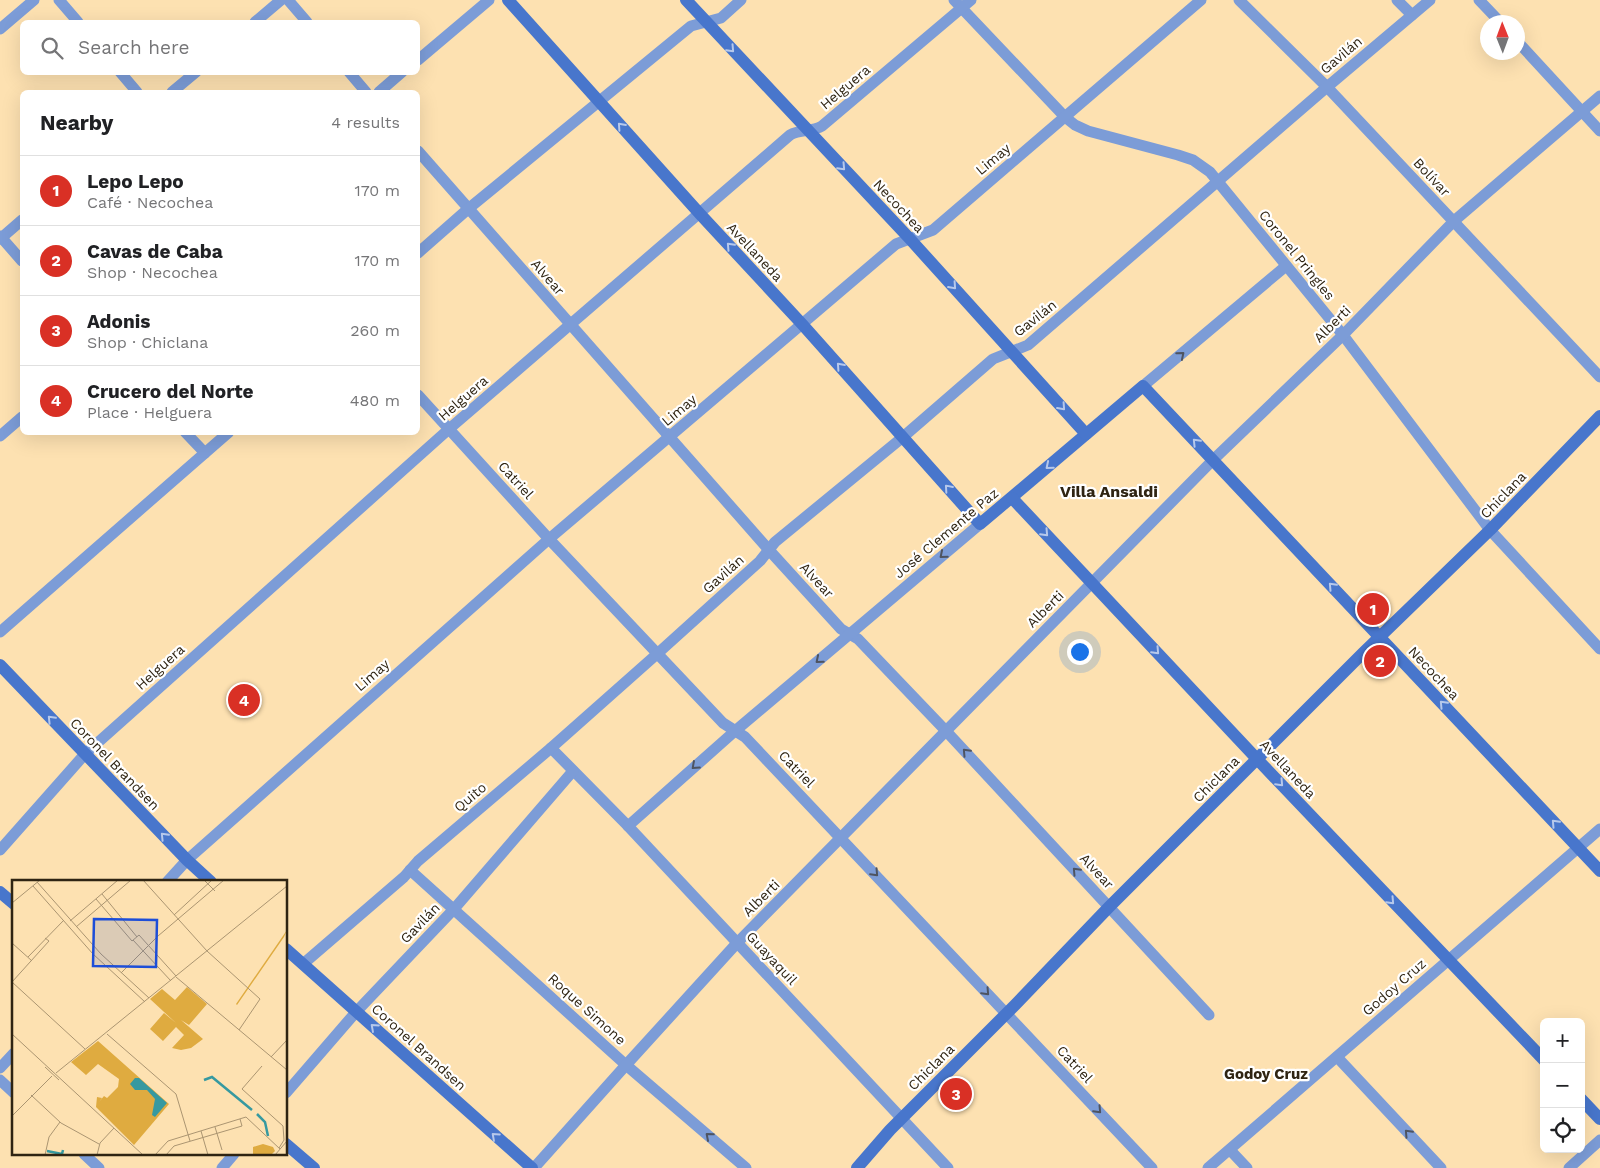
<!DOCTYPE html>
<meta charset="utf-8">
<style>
body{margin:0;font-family:"Work Sans",sans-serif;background:#f2f2f2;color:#202124}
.controls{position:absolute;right:15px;bottom:15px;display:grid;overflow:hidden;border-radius:8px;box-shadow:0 5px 20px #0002}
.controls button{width:45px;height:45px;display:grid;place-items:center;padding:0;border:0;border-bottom:1px solid #e0e0e0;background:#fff;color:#202124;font:25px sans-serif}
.compass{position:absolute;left:1480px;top:15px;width:45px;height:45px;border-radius:50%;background:#fff;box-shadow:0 5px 20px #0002;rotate:359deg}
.you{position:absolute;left:1079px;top:651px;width:18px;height:18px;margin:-12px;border:4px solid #fff;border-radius:50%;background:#1a73e8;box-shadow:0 0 0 8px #1a73e833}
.badge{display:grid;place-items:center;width:32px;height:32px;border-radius:50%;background:#d93025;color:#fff;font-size:16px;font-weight:700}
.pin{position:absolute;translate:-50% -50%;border:2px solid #fff;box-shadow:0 1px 5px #0006}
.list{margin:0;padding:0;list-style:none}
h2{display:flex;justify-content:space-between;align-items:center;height:65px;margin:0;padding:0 20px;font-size:21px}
h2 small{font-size:16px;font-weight:400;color:#757577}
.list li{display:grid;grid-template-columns:32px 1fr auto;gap:15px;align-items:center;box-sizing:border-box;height:70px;padding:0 20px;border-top:1px solid #e0e0e0}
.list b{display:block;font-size:19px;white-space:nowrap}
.list p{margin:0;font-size:16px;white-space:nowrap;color:#757577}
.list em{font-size:16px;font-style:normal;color:#757577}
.icon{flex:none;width:28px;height:28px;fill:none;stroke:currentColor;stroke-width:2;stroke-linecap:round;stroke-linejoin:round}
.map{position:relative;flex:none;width:1600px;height:1168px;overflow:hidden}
.search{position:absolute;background:#fff;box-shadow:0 5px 20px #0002;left:20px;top:20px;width:400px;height:55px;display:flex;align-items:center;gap:12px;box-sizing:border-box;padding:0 18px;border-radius:8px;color:#757577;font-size:19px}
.panel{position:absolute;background:#fff;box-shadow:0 5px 20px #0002;left:20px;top:90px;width:400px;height:345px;border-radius:8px}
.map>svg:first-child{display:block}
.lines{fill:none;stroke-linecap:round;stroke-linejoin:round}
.street{stroke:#7c9cd7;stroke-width:11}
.secondary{stroke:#4876cc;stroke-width:12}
.oneway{stroke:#b6c8eb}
.oneway2{stroke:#4e5461}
.labels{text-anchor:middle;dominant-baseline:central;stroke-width:4.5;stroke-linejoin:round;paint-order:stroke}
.street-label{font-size:14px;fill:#2f2412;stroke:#fff}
.neighbourhood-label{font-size:15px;font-weight:bold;fill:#2f2412;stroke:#fff}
.quarter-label{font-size:16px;font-weight:bold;fill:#2f2412;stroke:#fff}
.inset-river{fill:none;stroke:#3699a0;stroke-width:2.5}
.inset-road{fill:none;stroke:#ab9571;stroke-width:1}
.view{fill:#1d4ed8;fill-opacity:0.15;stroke:#1d4ed8;stroke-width:2.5}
.inset-edge{fill:none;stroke:#2f2412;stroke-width:2.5}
</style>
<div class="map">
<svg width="1600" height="1168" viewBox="0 0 1600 1168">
<rect width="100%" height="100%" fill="#fde1b1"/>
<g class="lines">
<!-- street -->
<g class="street">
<polyline points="59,0 78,22"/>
<polyline points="288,0 307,22"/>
<polyline points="954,0 1065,117 1075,125 1088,131 1178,155 1193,160 1210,172 1343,335 1490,530 1600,649"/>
<polyline points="1239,0 1327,87 1600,377"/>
<polyline points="1397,0 1412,15"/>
<polyline points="1479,0 1500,22"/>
<polyline points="255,22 281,0"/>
<polyline points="0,29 34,0"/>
<polyline points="1518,42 1600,131"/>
<polyline points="418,60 489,0"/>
<polyline points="120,72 137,92"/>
<polyline points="349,72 366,92"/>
<polyline points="172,92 196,72"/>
<polyline points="379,92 402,72"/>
<polyline points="418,151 769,550 841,629 858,639 946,731 1209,1015"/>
<polyline points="0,236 22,261"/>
<polyline points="0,239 22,220"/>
<polyline points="418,253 468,209 691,26 721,18 741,0"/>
<polyline points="1143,386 1286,266"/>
<polyline points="418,395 549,539 723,723 745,737 1152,1168"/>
<polyline points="185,432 205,453"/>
<polyline points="0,436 22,417"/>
<polyline points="0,632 229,432"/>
<polyline points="551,748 628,826 948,1168"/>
<polyline points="628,826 735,731 980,524"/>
<path d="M0,850L85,754L449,429L790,135C800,129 812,132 822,126L971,0"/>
<polyline points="410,870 626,1065 746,1168"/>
<polyline points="167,882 187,860 549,539 896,244 933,230 1201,0"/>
<polyline points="303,964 404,877 418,861 551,748 657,654 760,561 775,542 903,437 993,359 1028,345 1327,87 1430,0"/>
<polyline points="1337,1057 1441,1168"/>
<polyline points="0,1068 14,1053"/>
<polyline points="0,1080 14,1093"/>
<polyline points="286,1093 356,1012 454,909 573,771"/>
<polyline points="1230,1150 1247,1168"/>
<polyline points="84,1154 99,1168"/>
<polyline points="222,1168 234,1154"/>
<polyline points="534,1168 626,1065 737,943 1213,460 1343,335 1454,221 1600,96"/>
<polyline points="1208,1168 1600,829"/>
<polyline points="1569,1168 1600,1140"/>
</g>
<!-- secondary -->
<g class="secondary">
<polyline points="508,0 700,214 802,324 980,524 1143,386 1600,871"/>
<polyline points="686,0 910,239 1086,434"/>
<polyline points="1012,498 1257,759 1544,1060"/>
<polyline points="0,665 187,860 211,882"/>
<polyline points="0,892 14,904"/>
<polyline points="286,949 532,1168"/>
<polyline points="1581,1099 1600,1119"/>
<polyline points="286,1144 314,1168"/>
<polyline points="857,1168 890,1130 1015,1005 1109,907 1363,653 1490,530 1600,416"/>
</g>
</g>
<!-- one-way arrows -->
<defs><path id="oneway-chevron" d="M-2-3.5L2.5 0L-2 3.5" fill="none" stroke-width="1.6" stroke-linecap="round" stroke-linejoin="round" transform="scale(1.25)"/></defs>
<g class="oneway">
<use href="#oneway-chevron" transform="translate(731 49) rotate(47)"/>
<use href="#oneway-chevron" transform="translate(621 126) rotate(-132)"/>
<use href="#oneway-chevron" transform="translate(842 167) rotate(47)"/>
<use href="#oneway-chevron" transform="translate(730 246) rotate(-133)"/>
<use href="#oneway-chevron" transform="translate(953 286) rotate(48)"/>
<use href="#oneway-chevron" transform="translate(840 366) rotate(-132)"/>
<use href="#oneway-chevron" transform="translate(1062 407) rotate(48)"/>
<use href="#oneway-chevron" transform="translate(1196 442) rotate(-134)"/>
<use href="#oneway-chevron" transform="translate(1049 466) rotate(140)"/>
<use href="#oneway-chevron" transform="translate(948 488) rotate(-131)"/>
<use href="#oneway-chevron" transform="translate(1045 533) rotate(47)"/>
<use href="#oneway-chevron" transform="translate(1332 586) rotate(-133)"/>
<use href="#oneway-chevron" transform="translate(1156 651) rotate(47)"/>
<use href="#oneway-chevron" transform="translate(1443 704) rotate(-133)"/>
<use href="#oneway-chevron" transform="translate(51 719) rotate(-134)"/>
<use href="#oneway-chevron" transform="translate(1280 783) rotate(47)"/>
<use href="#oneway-chevron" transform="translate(1555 823) rotate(-133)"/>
<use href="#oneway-chevron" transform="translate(164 836) rotate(-134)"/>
<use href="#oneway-chevron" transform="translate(1391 901) rotate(47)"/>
<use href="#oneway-chevron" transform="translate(374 1027) rotate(-138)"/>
<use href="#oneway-chevron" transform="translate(495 1136) rotate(-138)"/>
</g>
<g class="oneway2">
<use href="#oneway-chevron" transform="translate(1181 355) rotate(-40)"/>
<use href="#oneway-chevron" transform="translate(943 555) rotate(140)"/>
<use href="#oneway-chevron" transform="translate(819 660) rotate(140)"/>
<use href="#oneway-chevron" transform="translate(966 752) rotate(-133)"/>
<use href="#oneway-chevron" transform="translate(695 766) rotate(138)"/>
<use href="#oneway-chevron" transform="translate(1076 871) rotate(-133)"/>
<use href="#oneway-chevron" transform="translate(875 873) rotate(47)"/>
<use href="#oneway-chevron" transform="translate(986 992) rotate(47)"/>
<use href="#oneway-chevron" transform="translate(1098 1110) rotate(47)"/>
<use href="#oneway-chevron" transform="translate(1408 1133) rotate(-133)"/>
<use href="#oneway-chevron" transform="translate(709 1136) rotate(-139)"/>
</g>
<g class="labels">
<!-- street labels -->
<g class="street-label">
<text transform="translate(1341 55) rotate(-40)">Gavilán</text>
<text transform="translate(845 87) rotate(-40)">Helguera</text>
<text transform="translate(993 159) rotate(-40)">Limay</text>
<text transform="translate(1432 177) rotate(47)">Bolívar</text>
<text transform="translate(899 206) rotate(47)">Necochea</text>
<text transform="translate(755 252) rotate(47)">Avellaneda</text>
<text transform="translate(1297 255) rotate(51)">Coronel Pringles</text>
<text transform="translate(548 277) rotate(49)">Alvear</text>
<text transform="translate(1035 318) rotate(-38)">Gavilán</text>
<text transform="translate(1332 324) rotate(-45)">Alberti</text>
<text transform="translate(463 398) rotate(-41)">Helguera</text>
<text transform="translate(679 410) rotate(-40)">Limay</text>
<text transform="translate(516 480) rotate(48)">Catriel</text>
<text transform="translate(1503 495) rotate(-46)">Chiclana</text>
<text transform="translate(946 533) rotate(-40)">José Clemente Paz</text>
<text transform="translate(723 574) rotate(-42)">Gavilán</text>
<text transform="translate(817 580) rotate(47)">Alvear</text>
<text transform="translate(1045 609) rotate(-45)">Alberti</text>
<text transform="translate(160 667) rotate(-42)">Helguera</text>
<text transform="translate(1434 673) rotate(47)">Necochea</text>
<text transform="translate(372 675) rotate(-41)">Limay</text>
<text transform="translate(115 764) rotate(46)">Coronel Brandsen</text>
<text transform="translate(797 769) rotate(46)">Catriel</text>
<text transform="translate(1288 769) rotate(47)">Avellaneda</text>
<text transform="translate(1216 779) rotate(-45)">Chiclana</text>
<text transform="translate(470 797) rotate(-40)">Quito</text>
<text transform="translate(1097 871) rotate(47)">Alvear</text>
<text transform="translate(761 898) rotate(-45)">Alberti</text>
<text transform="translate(420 923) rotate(-46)">Gavilán</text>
<text transform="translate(772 958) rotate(47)">Guayaquil</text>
<text transform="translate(1394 987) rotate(-41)">Godoy Cruz</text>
<text transform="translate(587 1009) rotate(42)">Roque Simone</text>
<text transform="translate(419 1047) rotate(42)">Coronel Brandsen</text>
<text transform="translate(1075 1064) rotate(47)">Catriel</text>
<text transform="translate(931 1067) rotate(-45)">Chiclana</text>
</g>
<!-- neighbourhood labels -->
<g class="neighbourhood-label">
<text x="1266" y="1074">Godoy Cruz</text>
</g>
<!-- quarter labels -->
<g class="quarter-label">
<text x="1109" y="491">Villa Ansaldi</text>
</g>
</g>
<!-- overview -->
<g transform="translate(12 880)">
<rect width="275" height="275" fill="#fde1b1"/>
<path d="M275,50L272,57L225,125L224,124ZM86,161L157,224L122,265L84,227L85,217L90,218L87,222L92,216L95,218L106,207L107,199L86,184L74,195L59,182ZM251,264L261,267L263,271L259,275H241V267Z" fill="#dfab40"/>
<path d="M175,107L195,124L177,145L169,140L191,159L179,168L169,170L160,168L172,155L164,147L151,161L138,149L152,133L164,143L138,119L150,109L163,120Z" fill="#dfab40"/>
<path d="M123,198H127L155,223L143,237L140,235L143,219L135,210H123L118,204Z" fill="#3699a0"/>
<path class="inset-river" d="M192,200L200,197L240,230M245,234L253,242L256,256M35,271L50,274L51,270"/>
<path class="inset-road" d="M131,0L195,71M192,0L203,11M25,2L89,74L137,118M21,6L81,74L133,122M90,14L125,57M84,19L120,61L127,55L164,96M0,23L28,0M162,35L200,0M58,41L106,0M64,47L119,0M121,60L159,101M0,63L20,81M195,71L248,119L227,150M16,77L52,40M109,93L146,56L212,0M164,97L275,190M0,102L73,169M0,102L37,61L33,58M0,154L131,275M95,154L164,214L178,261M259,177L275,160M250,186L230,209L271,246L272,260L267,268M33,187L47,200M44,193L275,6M19,215L49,243L87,264M0,236L40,196M203,247L210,270M189,251L196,275M33,275L37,257L48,242M85,275L88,263L102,248M143,275L156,261L234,237L268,269M154,275L162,266L230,246L228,239M263,275L275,261"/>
<path class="view" d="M82,39L145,40L144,87L81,86Z"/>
<rect width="275" height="275" class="inset-edge"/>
</g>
</svg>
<div class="controls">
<button>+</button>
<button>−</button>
<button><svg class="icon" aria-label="locate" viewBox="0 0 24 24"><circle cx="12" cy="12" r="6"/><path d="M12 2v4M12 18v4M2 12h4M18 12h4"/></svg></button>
</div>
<svg class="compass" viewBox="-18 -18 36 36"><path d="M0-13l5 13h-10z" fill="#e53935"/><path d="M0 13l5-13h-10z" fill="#757577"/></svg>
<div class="you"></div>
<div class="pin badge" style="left:1373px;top:609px">1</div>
<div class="pin badge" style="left:1380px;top:661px">2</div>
<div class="pin badge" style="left:956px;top:1094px">3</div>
<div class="pin badge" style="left:244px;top:700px">4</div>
<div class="search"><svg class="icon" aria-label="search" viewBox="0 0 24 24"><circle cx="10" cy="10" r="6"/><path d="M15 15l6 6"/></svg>Search here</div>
<section class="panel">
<h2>Nearby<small>4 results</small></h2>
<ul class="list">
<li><span class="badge">1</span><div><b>Lepo Lepo</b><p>Café · Necochea</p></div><em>170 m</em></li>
<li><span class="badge">2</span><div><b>Cavas de Caba</b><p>Shop · Necochea</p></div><em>170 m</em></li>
<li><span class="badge">3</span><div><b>Adonis</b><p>Shop · Chiclana</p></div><em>260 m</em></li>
<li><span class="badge">4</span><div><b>Crucero del Norte</b><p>Place · Helguera</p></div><em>480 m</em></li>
</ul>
</section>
</div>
